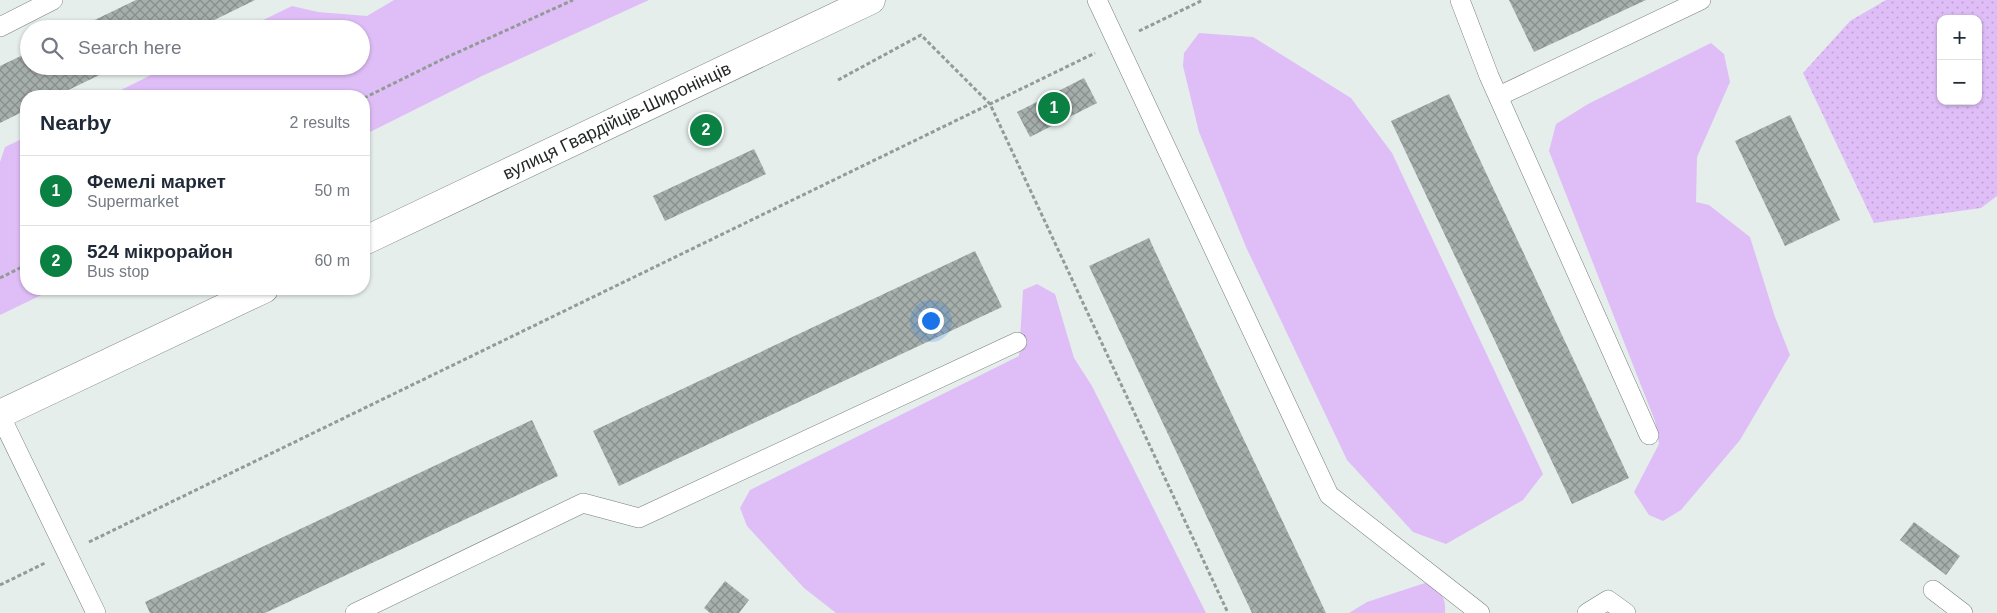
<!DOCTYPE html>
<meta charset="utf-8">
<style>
body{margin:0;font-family:Arial,sans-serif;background:#f2f2f3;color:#1f2937}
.controls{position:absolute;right:15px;top:15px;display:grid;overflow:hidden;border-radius:10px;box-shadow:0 1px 4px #0004}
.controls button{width:45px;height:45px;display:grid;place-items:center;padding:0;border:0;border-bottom:1px solid #e0e1e3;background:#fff;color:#1f2937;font:25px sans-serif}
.you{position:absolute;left:930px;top:320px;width:18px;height:18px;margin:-12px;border:4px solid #fff;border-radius:50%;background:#1a73e8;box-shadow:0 0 0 8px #1a73e833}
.badge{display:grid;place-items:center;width:32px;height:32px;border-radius:50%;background:#0b8043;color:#fff;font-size:16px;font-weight:700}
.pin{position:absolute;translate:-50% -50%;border:2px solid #fff;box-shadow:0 1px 5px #0006}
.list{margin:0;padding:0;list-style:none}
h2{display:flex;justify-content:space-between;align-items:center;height:65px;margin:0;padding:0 20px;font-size:21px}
h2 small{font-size:16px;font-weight:400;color:#747a83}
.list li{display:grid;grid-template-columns:32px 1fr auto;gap:15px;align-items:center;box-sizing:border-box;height:70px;padding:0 20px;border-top:1px solid #e0e1e3}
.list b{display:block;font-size:19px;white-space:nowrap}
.list p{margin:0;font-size:16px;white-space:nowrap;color:#747a83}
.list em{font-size:16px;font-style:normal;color:#747a83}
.icon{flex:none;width:28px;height:28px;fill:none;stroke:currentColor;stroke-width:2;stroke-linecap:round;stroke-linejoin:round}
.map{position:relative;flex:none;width:1997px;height:613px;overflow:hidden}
.search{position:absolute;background:#fff;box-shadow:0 1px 4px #0004;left:20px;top:20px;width:350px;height:55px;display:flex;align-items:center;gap:12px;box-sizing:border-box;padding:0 18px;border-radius:28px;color:#747a83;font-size:19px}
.panel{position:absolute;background:#fff;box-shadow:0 1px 4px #0004;left:20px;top:90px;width:350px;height:205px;border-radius:20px}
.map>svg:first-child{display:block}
.green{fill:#dfbef7}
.park{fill:url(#park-dots);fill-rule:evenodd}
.building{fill:url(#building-cross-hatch)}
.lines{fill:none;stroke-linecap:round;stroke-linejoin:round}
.lane-casing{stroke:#777f7c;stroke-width:20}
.secondary-casing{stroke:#777f7c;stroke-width:29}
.path{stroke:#939a98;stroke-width:3;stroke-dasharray:4 2.5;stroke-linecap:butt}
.lane{stroke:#fff;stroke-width:19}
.secondary{stroke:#fff;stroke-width:28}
.labels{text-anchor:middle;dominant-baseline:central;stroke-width:4;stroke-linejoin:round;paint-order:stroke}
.street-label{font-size:18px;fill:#252827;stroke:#f3fcf8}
</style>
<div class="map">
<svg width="1997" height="613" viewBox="0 0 1997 613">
<defs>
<pattern id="park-dots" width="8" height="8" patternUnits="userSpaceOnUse" patternTransform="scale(1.25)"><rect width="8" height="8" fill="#dfbef7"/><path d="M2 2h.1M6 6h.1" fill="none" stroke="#bfa3d4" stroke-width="1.8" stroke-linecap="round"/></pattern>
<pattern id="building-cross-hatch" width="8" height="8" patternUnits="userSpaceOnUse" patternTransform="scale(1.25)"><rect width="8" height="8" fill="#a6afac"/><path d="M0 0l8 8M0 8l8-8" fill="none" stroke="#878e8c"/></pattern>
</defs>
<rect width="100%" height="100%" fill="#e5eeeb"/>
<!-- green -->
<g class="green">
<polygon points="394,0 649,0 482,76 364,135 364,96 109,96 169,66 361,66 361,29 245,29 292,6 318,12 367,16"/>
<polygon points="1199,33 1253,37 1351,98 1392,153 1543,474 1523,500 1446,544 1413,532 1347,460 1246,247 1199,132 1183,66 1184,53"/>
<polygon points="1711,43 1724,54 1730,82 1697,157 1696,202 1709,205 1750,237 1775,317 1790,355 1740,440 1681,510 1663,521 1649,515 1634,492 1659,444 1655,421 1549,151 1556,124 1588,104"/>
<polygon points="26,137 26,289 54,289 0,315 0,162 5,147"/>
<polygon points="1037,284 1055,294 1074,358 1092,386 1206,613 836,613 804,588 747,526 740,508 750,490 1019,356 1023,290"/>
<path d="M1425,583C1440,591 1446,595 1445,613H1349L1367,602Z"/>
</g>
<!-- park -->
<path class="park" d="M1886,0H1997V196L1981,208L1874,223L1803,73L1850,21ZM1941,19H1978V101H1941Z"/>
<!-- building -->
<g class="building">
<polygon points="136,0 255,0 196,29 76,29"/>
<polygon points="1509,0 1646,0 1534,52"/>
<polygon points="29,52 29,66 118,66 56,96 26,96 26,110 0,123 0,66"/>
<polygon points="1084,78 1097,103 1030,137 1017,112"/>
<polygon points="1449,94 1629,478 1572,504 1391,121"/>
<polygon points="1790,115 1840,220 1785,246 1735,141"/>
<polygon points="754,149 766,174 665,221 653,196"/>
<polygon points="1149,238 1172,288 1326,613 1252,613 1089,266"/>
<polygon points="975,251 1002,307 619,486 593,431"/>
<polygon points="532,420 558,476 265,613 150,613 145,602"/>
<polygon points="1914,522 1960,556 1946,575 1900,540"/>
<polygon points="725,581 749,600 739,613 710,613 704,608"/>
</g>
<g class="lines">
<defs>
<g id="lane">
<polyline points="1097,0 1329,495 1480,613"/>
<polyline points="1460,0 1489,76 1649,435"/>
<polyline points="0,27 53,0"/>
<polyline points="1499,96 1701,0"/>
<polyline points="0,415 96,613"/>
<polyline points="1933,590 1963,613"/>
<polyline points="355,613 583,503 639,518 1017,342"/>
<polyline points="1587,613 1608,600 1626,613"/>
</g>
<g id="secondary">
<path id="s1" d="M364,241L871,0"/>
<polyline points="0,414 264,289"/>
</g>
</defs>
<!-- lane casing -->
<use href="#lane" class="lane-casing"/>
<!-- secondary casing -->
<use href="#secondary" class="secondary-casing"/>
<!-- path -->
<g class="path">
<polyline points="1139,31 1203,0"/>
<polyline points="838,80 921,35 990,104 1228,613"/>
<polyline points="364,98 443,59 573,0"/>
<polyline points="0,278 26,265"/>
<polyline points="89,542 1095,53"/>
<polyline points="0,585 45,563"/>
</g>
<!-- lane -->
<use href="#lane" class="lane"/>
<!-- secondary -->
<use href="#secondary" class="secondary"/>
</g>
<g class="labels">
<!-- street labels -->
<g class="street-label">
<text stroke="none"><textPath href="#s1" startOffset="280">вулиця Гвардійців-Широнінців</textPath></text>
</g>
</g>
</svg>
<div class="controls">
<button>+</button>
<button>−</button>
</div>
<div class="you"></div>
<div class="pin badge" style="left:1054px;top:108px">1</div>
<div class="pin badge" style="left:706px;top:130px">2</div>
<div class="search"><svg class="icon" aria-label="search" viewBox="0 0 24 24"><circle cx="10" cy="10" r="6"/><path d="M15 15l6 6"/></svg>Search here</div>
<section class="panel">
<h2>Nearby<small>2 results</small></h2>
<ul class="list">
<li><span class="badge">1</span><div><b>Фемелі маркет</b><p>Supermarket</p></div><em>50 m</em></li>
<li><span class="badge">2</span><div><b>524 мікрорайон</b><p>Bus stop</p></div><em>60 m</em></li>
</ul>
</section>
</div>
